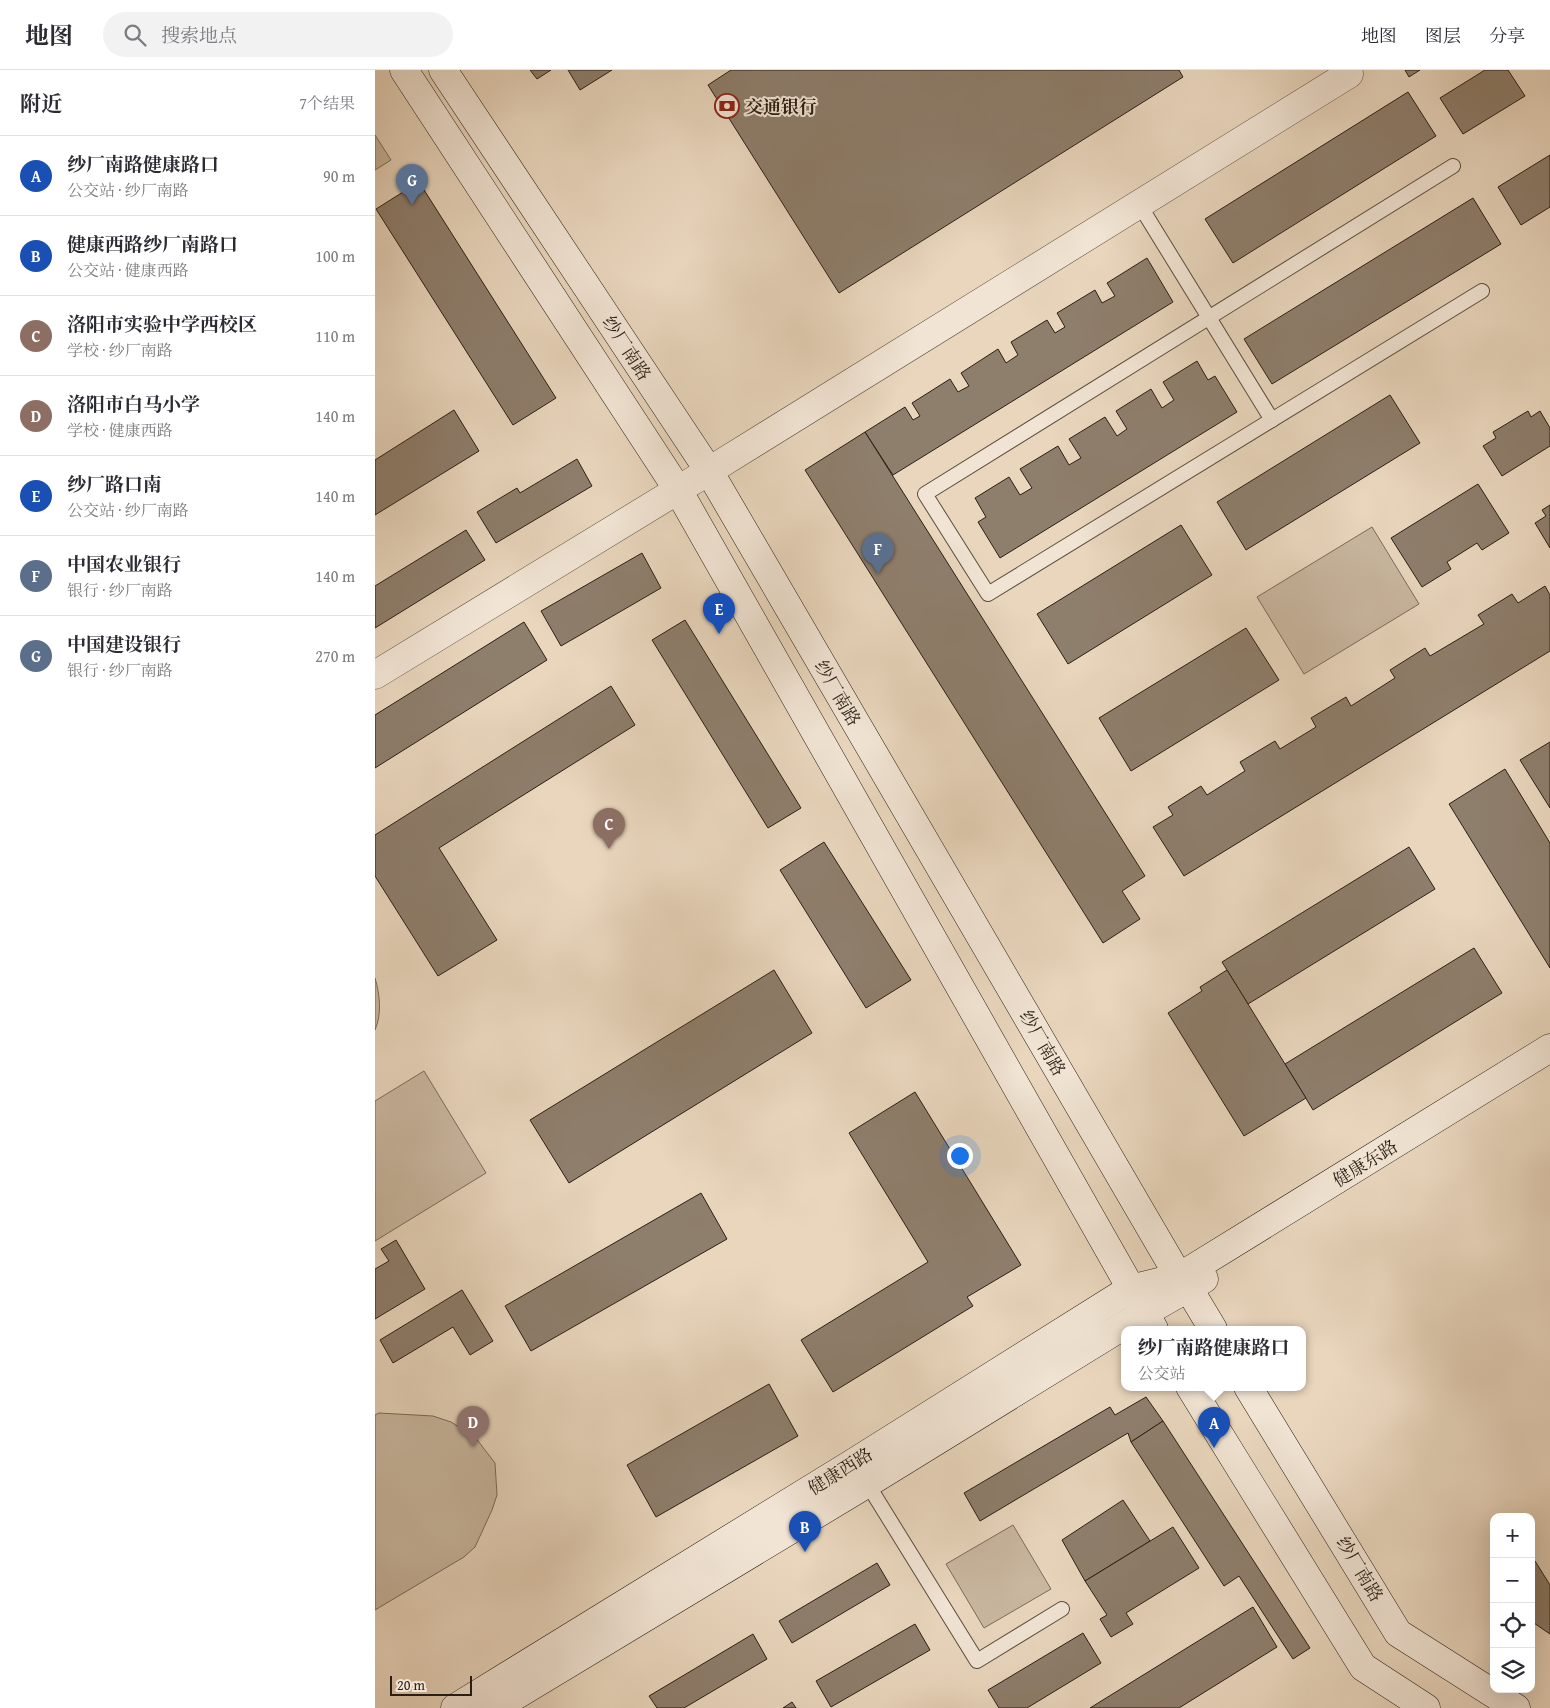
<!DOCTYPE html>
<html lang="zh">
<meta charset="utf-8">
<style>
body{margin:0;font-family:"Gentium Book Plus","Noto Serif SC",serif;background:#f2f2f3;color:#2b2b33}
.controls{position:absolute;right:15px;bottom:15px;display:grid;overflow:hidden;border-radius:10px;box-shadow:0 5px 20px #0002}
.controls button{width:45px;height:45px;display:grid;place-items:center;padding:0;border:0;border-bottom:1px solid #e1e1e2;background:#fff;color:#2b2b33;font:25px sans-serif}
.scale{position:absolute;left:15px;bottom:12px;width:82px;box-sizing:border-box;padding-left:5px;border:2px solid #2b1f15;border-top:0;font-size:14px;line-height:18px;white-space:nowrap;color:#2b1f15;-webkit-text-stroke:4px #f1e4d4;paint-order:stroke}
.you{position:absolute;left:584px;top:1085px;width:18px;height:18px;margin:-12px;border:4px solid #fff;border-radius:50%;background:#1a73e8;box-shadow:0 0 0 8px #1a73e833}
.badge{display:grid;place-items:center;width:32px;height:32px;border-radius:50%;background:#db2777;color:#fff;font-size:16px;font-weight:700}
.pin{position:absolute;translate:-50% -41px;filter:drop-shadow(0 1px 2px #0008)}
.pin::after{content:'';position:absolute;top:26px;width:18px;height:15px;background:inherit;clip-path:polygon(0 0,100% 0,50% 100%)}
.popup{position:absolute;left:746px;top:1256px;width:185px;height:65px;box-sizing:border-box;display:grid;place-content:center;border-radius:10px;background:#fff;filter:drop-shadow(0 1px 4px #0005);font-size:16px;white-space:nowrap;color:#7c7c81}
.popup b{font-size:19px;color:#2b2b33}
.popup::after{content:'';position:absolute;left:50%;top:100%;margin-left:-10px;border:10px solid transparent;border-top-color:#fff}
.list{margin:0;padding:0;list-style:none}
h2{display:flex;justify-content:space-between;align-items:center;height:65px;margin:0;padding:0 20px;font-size:21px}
h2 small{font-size:16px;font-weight:400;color:#7c7c81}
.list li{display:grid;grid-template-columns:32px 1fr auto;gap:15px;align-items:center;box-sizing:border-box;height:80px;padding:0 20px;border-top:1px solid #e1e1e2}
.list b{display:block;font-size:19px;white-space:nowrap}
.list p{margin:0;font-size:16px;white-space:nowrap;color:#7c7c81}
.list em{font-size:16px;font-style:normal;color:#7c7c81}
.icon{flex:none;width:28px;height:28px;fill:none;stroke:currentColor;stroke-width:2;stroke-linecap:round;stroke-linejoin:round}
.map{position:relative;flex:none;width:1175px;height:1638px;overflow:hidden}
header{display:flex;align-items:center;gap:30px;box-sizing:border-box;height:70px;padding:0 25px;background:#fff;border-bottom:1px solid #e1e1e2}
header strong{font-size:24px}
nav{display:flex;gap:28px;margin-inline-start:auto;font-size:18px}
.search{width:350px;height:45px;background:#f2f2f3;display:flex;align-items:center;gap:12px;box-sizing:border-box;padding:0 18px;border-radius:28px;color:#7c7c81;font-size:19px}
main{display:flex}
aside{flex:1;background:#fff}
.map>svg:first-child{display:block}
.green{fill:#c9b7a0;stroke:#7a6b5a}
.building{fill:#8e7e6c;stroke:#2b1f15}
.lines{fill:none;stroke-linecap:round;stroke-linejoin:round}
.lane-casing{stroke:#5a4d3f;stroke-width:16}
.street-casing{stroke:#5a4d3f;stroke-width:29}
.secondary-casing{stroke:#2b1f15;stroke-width:29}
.lane{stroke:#f1e4d4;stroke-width:14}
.street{stroke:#f1e4d4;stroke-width:28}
.secondary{stroke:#f1e4d4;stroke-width:28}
.labels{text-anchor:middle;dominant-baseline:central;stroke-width:4;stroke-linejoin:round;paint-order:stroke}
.poi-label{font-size:18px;font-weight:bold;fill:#2b1f15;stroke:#f1e4d4;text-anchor:start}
.street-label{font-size:18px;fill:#2b1f15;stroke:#f1e4d4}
</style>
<header>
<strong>地图</strong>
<div class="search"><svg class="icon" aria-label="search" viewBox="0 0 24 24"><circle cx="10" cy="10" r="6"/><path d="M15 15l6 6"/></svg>搜索地点</div>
<nav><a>地图</a><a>图层</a><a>分享</a></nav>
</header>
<main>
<aside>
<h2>附近<small>7个结果</small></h2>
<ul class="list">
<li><span class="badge" style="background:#1a4fb4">A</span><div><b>纱厂南路健康路口</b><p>公交站 · 纱厂南路</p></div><em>90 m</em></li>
<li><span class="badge" style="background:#1a4fb4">B</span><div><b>健康西路纱厂南路口</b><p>公交站 · 健康西路</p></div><em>100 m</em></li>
<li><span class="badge" style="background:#8d6e63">C</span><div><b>洛阳市实验中学西校区</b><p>学校 · 纱厂南路</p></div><em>110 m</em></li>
<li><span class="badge" style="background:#8d6e63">D</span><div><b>洛阳市白马小学</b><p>学校 · 健康西路</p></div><em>140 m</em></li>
<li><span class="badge" style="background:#1a4fb4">E</span><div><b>纱厂路口南</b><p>公交站 · 纱厂南路</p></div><em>140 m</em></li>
<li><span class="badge" style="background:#5c6f8a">F</span><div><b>中国农业银行</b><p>银行 · 纱厂南路</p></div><em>140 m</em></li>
<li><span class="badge" style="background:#5c6f8a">G</span><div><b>中国建设银行</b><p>银行 · 纱厂南路</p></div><em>270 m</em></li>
</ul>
</aside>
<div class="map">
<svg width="1175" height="1638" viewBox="0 0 1175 1638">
<rect width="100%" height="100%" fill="#e9d6bd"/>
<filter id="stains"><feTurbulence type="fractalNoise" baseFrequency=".004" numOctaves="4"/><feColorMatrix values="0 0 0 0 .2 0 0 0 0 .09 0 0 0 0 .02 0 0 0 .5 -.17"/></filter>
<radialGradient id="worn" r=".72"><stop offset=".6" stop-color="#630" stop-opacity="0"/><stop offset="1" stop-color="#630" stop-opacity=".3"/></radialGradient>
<!-- green -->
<g class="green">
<polygon points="0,65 16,90 0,100"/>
<polygon points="997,457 1044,534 929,604 882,527"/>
<path d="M0,908C5,925 7,944 0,960Z"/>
<polygon points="49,1001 111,1103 0,1171 0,1031"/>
<polygon points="4,1343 58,1346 76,1352 100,1367 120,1393 122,1425 117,1440 100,1477 89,1487 0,1540 0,1345"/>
<polygon points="638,1455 676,1519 609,1558 571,1494"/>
</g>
<!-- building -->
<g class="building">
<polygon points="155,0 176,0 162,9"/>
<polygon points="193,0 237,0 205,20"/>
<polygon points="356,0 804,0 808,7 464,223 333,15"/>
<polygon points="1030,0 1045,0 1034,7"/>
<polygon points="1110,0 1133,0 1150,26 1088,64 1065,28"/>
<polygon points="1033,22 1061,66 858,193 830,149"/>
<polygon points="1175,85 1175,137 1146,155 1123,117"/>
<polygon points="44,112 181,328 138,355 1,139"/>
<polygon points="1098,128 1126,174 897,314 869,269"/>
<polygon points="772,188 798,232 518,405 490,362 530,337 538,350 545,346 537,333 575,309 583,322 594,316 586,303 623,279 631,293 643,285 636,272 672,250 680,263 690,257 682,243 720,220 727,233 740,226 732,213"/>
<polygon points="822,291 833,310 840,306 862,342 625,488 603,452 611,447 600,428 634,407 645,425 657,418 645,399 683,376 694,395 706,388 694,369 730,347 742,366 752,359 741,341 776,319 787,338 799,330 788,312"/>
<polygon points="1015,325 1045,373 871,480 842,432"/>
<polygon points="79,340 104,381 0,445 0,390"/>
<polygon points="1153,341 1156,347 1165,341 1175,358 1175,376 1127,406 1108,376 1121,368 1118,362"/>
<polygon points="490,362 770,806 747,821 765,849 728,873 430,400"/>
<polygon points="202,389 217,416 121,473 102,442 142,418 145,423"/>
<polygon points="1103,414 1134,463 1107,480 1102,473 1072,492 1076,499 1047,517 1016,468"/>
<polygon points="1175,435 1175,478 1160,453 1171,446 1167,440"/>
<polygon points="806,455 837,505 693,594 662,544"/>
<polygon points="91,460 110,490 0,558 0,516"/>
<polygon points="267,483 286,518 186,576 166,541"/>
<polygon points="1170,516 1175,525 1175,581 809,806 778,757 798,745 793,737 826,716 832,725 870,701 865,692 900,671 905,679 941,657 936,648 971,627 976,636 1020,608 1015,600 1050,578 1055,586 1109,554 1103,545 1137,524 1143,533"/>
<polygon points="310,550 426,738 393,758 277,570"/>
<polygon points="149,552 172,590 0,698 0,645"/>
<polygon points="871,558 904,610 756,701 724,648"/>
<polygon points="236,616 260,655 64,778 122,870 63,906 0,806 0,765"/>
<polygon points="1175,672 1175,738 1145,690"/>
<polygon points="1130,699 1175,773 1175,898 1074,734"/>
<polygon points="449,772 536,910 491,938 405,800"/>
<polygon points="1034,777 1060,819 873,934 847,892"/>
<polygon points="1099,878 1127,923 938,1040 910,994"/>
<polygon points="399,900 437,963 194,1113 155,1050"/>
<polygon points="852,900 931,1028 869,1066 793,943 827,921 825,917"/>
<polygon points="540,1022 646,1195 592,1227 598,1236 458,1322 426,1270 553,1192 474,1063"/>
<polygon points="326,1123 352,1169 156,1281 130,1236"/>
<polygon points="21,1170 50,1219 0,1249 0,1199 14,1191 6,1179"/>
<polygon points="87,1220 118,1271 95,1285 78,1257 18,1293 5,1270"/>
<polygon points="394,1314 423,1366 281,1447 252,1395"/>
<polygon points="771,1327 788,1351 756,1372 753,1363 605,1451 589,1423 735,1337 740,1345"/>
<polygon points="788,1351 935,1578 918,1589 864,1506 849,1516 756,1372"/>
<polygon points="748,1430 775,1471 710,1511 687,1470"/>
<polygon points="798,1457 824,1498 751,1543 758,1554 736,1567 725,1549 732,1545 710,1511"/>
<polygon points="1160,1491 1175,1515 1175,1564 1156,1551 1156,1497"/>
<polygon points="502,1493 515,1515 417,1573 404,1551"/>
<polygon points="878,1537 902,1577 804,1638 715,1638"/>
<polygon points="540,1554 555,1580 456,1637 441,1611"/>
<polygon points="708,1563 726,1593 652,1638 624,1638 613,1620"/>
<polygon points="378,1564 392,1589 309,1638 282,1638 274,1626"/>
<polygon points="417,1632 421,1638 408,1638"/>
</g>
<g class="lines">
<defs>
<g id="lane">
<polyline points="1078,96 550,424 613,524 1107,221"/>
<polyline points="764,134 897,350"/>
<polyline points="490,1410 602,1591 687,1539"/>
</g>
<polyline id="street" points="0,605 334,401 974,4"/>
<g id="secondary">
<polyline points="29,0 303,420 779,1259"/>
<polyline points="68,0 334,401 804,1207 814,1219 838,1259"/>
<polyline points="815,1317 988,1597 1051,1638"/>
<polyline points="873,1317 1023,1563 1141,1638"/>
<polyline points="80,1638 478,1393 755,1219 804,1207 1175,978"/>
<polyline points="120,1638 493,1413 769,1243 829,1209"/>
</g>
</defs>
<!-- lane casing -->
<use href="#lane" class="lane-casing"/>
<!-- street casing -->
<use href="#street" class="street-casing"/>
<!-- secondary casing -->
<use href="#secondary" class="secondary-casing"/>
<!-- lane -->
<use href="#lane" class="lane"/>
<!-- street -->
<use href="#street" class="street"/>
<!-- secondary -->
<use href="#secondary" class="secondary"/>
</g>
<!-- icons -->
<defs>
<symbol id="bank-ring" viewBox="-11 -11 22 22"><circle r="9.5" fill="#f1e4d4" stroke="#8f2418" stroke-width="1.5"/><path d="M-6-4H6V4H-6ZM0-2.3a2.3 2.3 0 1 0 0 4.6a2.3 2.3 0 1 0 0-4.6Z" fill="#8f2418"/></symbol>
</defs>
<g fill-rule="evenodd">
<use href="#bank-ring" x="338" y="22" width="28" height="28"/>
</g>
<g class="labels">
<!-- poi labels -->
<g class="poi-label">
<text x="370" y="36">交通银行</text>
</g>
<!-- street labels -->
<g class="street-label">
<text transform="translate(252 278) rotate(57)">纱厂南路</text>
<text transform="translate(463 623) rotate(60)">纱厂南路</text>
<text transform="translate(668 973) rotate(60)">纱厂南路</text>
<text transform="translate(990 1093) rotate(-32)">健康东路</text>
<text transform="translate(465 1401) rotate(-32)">健康西路</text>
<text transform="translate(985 1499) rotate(59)">纱厂南路</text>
</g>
</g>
<rect width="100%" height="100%" filter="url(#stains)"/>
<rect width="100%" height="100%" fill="url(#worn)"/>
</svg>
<div class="controls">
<button>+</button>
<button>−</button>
<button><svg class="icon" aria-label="locate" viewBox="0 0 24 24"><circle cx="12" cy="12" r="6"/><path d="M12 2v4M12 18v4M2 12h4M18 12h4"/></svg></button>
<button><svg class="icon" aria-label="layers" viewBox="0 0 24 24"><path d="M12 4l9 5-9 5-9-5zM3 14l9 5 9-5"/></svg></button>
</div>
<div class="scale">20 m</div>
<div class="you"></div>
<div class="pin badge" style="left:839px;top:1378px;background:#1a4fb4">A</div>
<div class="popup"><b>纱厂南路健康路口</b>公交站</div>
<div class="pin badge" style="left:430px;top:1482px;background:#1a4fb4">B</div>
<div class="pin badge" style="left:234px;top:779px;background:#8d6e63">C</div>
<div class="pin badge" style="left:98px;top:1377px;background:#8d6e63">D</div>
<div class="pin badge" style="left:344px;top:564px;background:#1a4fb4">E</div>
<div class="pin badge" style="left:503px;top:504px;background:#5c6f8a">F</div>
<div class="pin badge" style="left:37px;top:135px;background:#5c6f8a">G</div>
</div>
</main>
